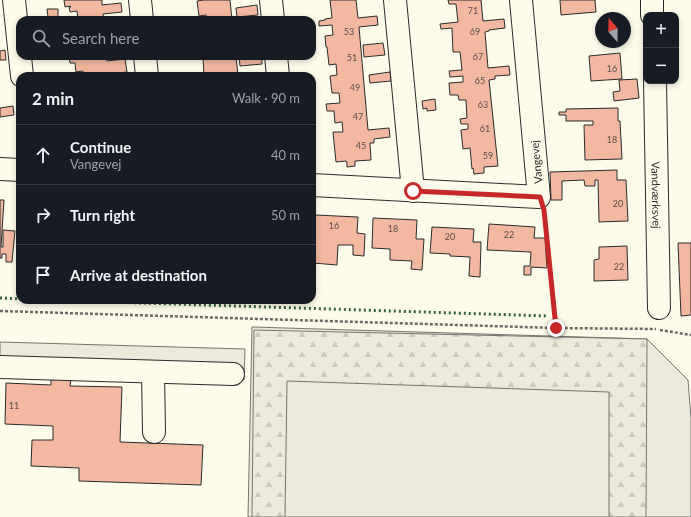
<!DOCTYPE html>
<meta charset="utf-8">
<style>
body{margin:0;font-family:Lato,sans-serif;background:#242831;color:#f1f3f6}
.controls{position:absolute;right:12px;top:12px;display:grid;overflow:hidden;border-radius:8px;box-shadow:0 2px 6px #0003}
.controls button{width:36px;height:36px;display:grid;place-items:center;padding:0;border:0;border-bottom:1px solid #363941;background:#171b24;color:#f1f3f6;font:20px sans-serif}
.compass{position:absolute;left:595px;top:12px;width:36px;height:36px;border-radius:50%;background:#171b24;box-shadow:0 2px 6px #0003;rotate:340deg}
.stop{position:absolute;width:12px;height:12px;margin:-9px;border:3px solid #c62828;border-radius:50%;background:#fff}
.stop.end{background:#c62828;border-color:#fff;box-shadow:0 1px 4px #0008}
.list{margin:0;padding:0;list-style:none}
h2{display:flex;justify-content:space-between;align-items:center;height:52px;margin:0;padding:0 16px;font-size:17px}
h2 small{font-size:13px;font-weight:400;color:#9ea1a6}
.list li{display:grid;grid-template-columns:26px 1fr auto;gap:12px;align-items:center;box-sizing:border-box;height:60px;padding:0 16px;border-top:1px solid #363941}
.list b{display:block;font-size:15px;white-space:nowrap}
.list p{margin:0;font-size:13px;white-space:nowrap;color:#9ea1a6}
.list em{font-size:13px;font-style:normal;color:#9ea1a6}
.icon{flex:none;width:22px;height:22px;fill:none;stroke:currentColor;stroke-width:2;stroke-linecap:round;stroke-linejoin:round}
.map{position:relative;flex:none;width:691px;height:517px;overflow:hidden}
.search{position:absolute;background:#171b24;box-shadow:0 2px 6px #0003;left:16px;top:16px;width:300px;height:44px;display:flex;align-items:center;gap:10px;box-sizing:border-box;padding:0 14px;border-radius:12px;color:#9ea1a6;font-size:15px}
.panel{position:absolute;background:#171b24;box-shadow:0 2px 6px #0003;left:16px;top:72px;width:300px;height:232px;border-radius:12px}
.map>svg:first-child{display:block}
.green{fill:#ecebdb;stroke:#74746e}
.forest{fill:url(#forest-firs);stroke:#74746e}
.parking{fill:#eceadb;stroke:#74746e}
.building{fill:#f2b8a0;stroke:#2b2b2b}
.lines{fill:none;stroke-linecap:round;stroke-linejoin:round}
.minor-casing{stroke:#2b2b2b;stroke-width:24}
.path{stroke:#6a6964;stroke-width:2.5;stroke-dasharray:3 2;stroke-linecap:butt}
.minor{stroke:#fdfbea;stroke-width:22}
.hedge{stroke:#34623c;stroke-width:3;stroke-dasharray:2 3;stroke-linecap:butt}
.route{stroke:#c62828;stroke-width:5}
.labels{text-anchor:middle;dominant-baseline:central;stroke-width:3;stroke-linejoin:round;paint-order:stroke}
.number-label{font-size:9px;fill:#5d4e48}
.street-label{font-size:11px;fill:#2b2b2b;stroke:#fdfbea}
</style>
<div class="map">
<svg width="691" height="517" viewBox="0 0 691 517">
<defs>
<pattern id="forest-firs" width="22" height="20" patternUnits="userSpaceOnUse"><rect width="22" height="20" fill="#ecebdb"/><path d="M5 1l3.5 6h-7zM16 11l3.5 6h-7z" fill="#cbcabc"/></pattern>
</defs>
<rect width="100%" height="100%" fill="#fdfbea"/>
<!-- green -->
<polygon class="green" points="252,327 647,339 688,380 691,418 691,517 248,517"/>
<!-- forest -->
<polygon class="forest" points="254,330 647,339 646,517 609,517 609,392 287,381 285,517 252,517"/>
<!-- parking -->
<polygon class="parking" points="0,342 245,349 244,380 0,373"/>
<!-- building -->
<g class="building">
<polygon points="64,0 102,0 102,5 121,3 122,12 103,14 104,20 78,20 77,11 70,12 69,7 71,7 70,6 65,7"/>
<polygon points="204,0 230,0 232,20 206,20 206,15 199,16 197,1"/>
<polygon points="330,0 356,0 358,18 377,16 378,25 359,27 368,130 389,128 390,137 374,139 374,143 370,143 371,160 355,161 355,166 347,167 347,162 346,162 346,161 336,162 333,132 343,132 342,122 335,123 334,111 327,111 326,104 340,103 339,93 332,93 330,76 337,75 336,64 329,65 327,47 326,47 325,36 333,35 332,25 319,26 319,21 325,20 325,19 332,18"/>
<polygon points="448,0 481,0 483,21 504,19 505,28 489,30 489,31 485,32 488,68 509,66 510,75 495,76 495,79 489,80 498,166 484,167 484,173 474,174 473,168 472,169 470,148 463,149 461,130 468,129 468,124 461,124 460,119 467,118 466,100 459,100 458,95 450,95 449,83 463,82 463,76 450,77 449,71 462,70 460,52 453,52 452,28 441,29 440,24 458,22 456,4 449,4"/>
<polygon points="560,0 595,0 596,12 561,15"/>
<polygon points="257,5 258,15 237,17 236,8"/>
<polygon points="47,9 58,9 58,17 48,17"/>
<polygon points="383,43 385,55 364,57 363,45"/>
<polygon points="5,50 6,60 0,60 0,51"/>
<polygon points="620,53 622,79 591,81 589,56"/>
<polygon points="69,56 107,56 107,61 125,59 127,72 109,74 109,76 83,76 83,71 76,72 75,63 70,63"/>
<polygon points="210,56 236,56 238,76 204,76 203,58 210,57"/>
<polygon points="239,56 262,56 262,64 240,66"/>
<polygon points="390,72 391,81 370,83 369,75"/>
<polygon points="637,79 639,98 614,101 613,92 620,91 619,80"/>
<polygon points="435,99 436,110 427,111 427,108 423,109 422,101"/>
<polygon points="13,106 14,115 0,117 0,108"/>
<polygon points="618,108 618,121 620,121 622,159 585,160 584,125 593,125 593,121 566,121 566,115 559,115 559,112 566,112 566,109"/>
<polygon points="617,170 617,180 626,180 628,221 599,222 598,180 595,180 595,186 585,186 584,180 562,181 562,200 551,200 550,172"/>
<polygon points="0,200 4,200 1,247 3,247 3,230 15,231 12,262 6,262 6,254 2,254 2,258 0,258"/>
<polygon points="315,215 358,217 357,233 365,234 364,256 353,255 353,245 338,245 337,265 313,263 314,247 312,247 312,240 314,240"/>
<polygon points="373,218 417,220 416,239 424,239 422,270 411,269 412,261 390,260 390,249 372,248"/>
<polygon points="489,224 535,227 534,238 545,238 547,268 531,267 531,275 524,275 524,266 530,266 531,252 487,250"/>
<polygon points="432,227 474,229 473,242 481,242 480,277 469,276 470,257 450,256 450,254 430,253"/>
<polygon points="678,243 691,243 691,315 681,316"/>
<polygon points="627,246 628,280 594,281 594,260 599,259 599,247"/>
<polygon points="51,378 71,379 70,386 122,387 120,442 203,445 201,485 79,481 79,468 31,466 32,440 53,440 53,426 5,424 6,383 51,385"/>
</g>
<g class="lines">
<defs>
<g id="minor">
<polyline points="14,0 22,76"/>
<polyline points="140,0 142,20"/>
<polyline points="271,0 273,20"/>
<polyline points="395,0 413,191"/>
<polyline points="652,0 652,15"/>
<polyline points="145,56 147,76"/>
<polyline points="276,56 278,76"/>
<path id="s1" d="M655,81L659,308"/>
<polyline points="0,169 20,170"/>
<polyline points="312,185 539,197 521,0"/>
<polyline points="0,367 233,374"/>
<polyline points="153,372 154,432"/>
</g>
</defs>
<!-- minor casing -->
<use href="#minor" class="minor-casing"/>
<!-- path -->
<g class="path">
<polyline points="544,215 556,328"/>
<polyline points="0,311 556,328 656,329"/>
<polyline points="660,330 691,335"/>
</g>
<!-- minor -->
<use href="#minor" class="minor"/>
<!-- hedge -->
<g class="hedge">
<polyline points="0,298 20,299"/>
<polyline points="49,300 548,316"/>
</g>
</g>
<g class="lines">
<!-- route -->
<polyline class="route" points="413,191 540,197 544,210 556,328"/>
</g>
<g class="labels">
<!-- number labels -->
<g class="number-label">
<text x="473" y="10">71</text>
<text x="349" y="31">53</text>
<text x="475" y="31">69</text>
<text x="478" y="56">67</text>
<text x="352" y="57">51</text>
<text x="612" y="68">16</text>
<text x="480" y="80">65</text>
<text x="355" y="87">49</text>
<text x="483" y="104">63</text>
<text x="358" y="116">47</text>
<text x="485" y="128">61</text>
<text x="612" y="139">18</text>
<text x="361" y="145">45</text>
<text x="488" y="155">59</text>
<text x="618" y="203">20</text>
<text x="334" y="225">16</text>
<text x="393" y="228">18</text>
<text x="509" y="234">22</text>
<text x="450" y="236">20</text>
<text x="619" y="266">22</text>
<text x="14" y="405">11</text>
</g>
<!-- street labels -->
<g class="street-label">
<text transform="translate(536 162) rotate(-95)">Vangevej</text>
<text stroke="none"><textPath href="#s1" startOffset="114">Vandværksvej</textPath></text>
</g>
</g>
</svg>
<div class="controls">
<button>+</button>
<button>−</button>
</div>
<svg class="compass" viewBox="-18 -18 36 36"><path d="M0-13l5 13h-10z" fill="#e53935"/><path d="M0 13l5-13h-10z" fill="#9ea1a6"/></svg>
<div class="stop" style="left:413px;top:191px"></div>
<div class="stop end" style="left:556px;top:328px"></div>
<div class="search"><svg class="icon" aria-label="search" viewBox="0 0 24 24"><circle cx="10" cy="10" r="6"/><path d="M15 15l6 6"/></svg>Search here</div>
<section class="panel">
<h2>2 min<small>Walk · 90 m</small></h2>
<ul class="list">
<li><svg class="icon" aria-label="ahead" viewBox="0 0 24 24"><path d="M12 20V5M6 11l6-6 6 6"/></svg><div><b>Continue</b><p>Vangevej</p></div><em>40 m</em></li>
<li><svg class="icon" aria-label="right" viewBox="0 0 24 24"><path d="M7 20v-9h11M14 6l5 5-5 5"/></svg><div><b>Turn right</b></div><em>50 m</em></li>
<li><svg class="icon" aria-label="arrive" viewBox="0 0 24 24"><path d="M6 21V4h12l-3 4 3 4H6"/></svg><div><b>Arrive at destination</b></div></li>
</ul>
</section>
</div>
